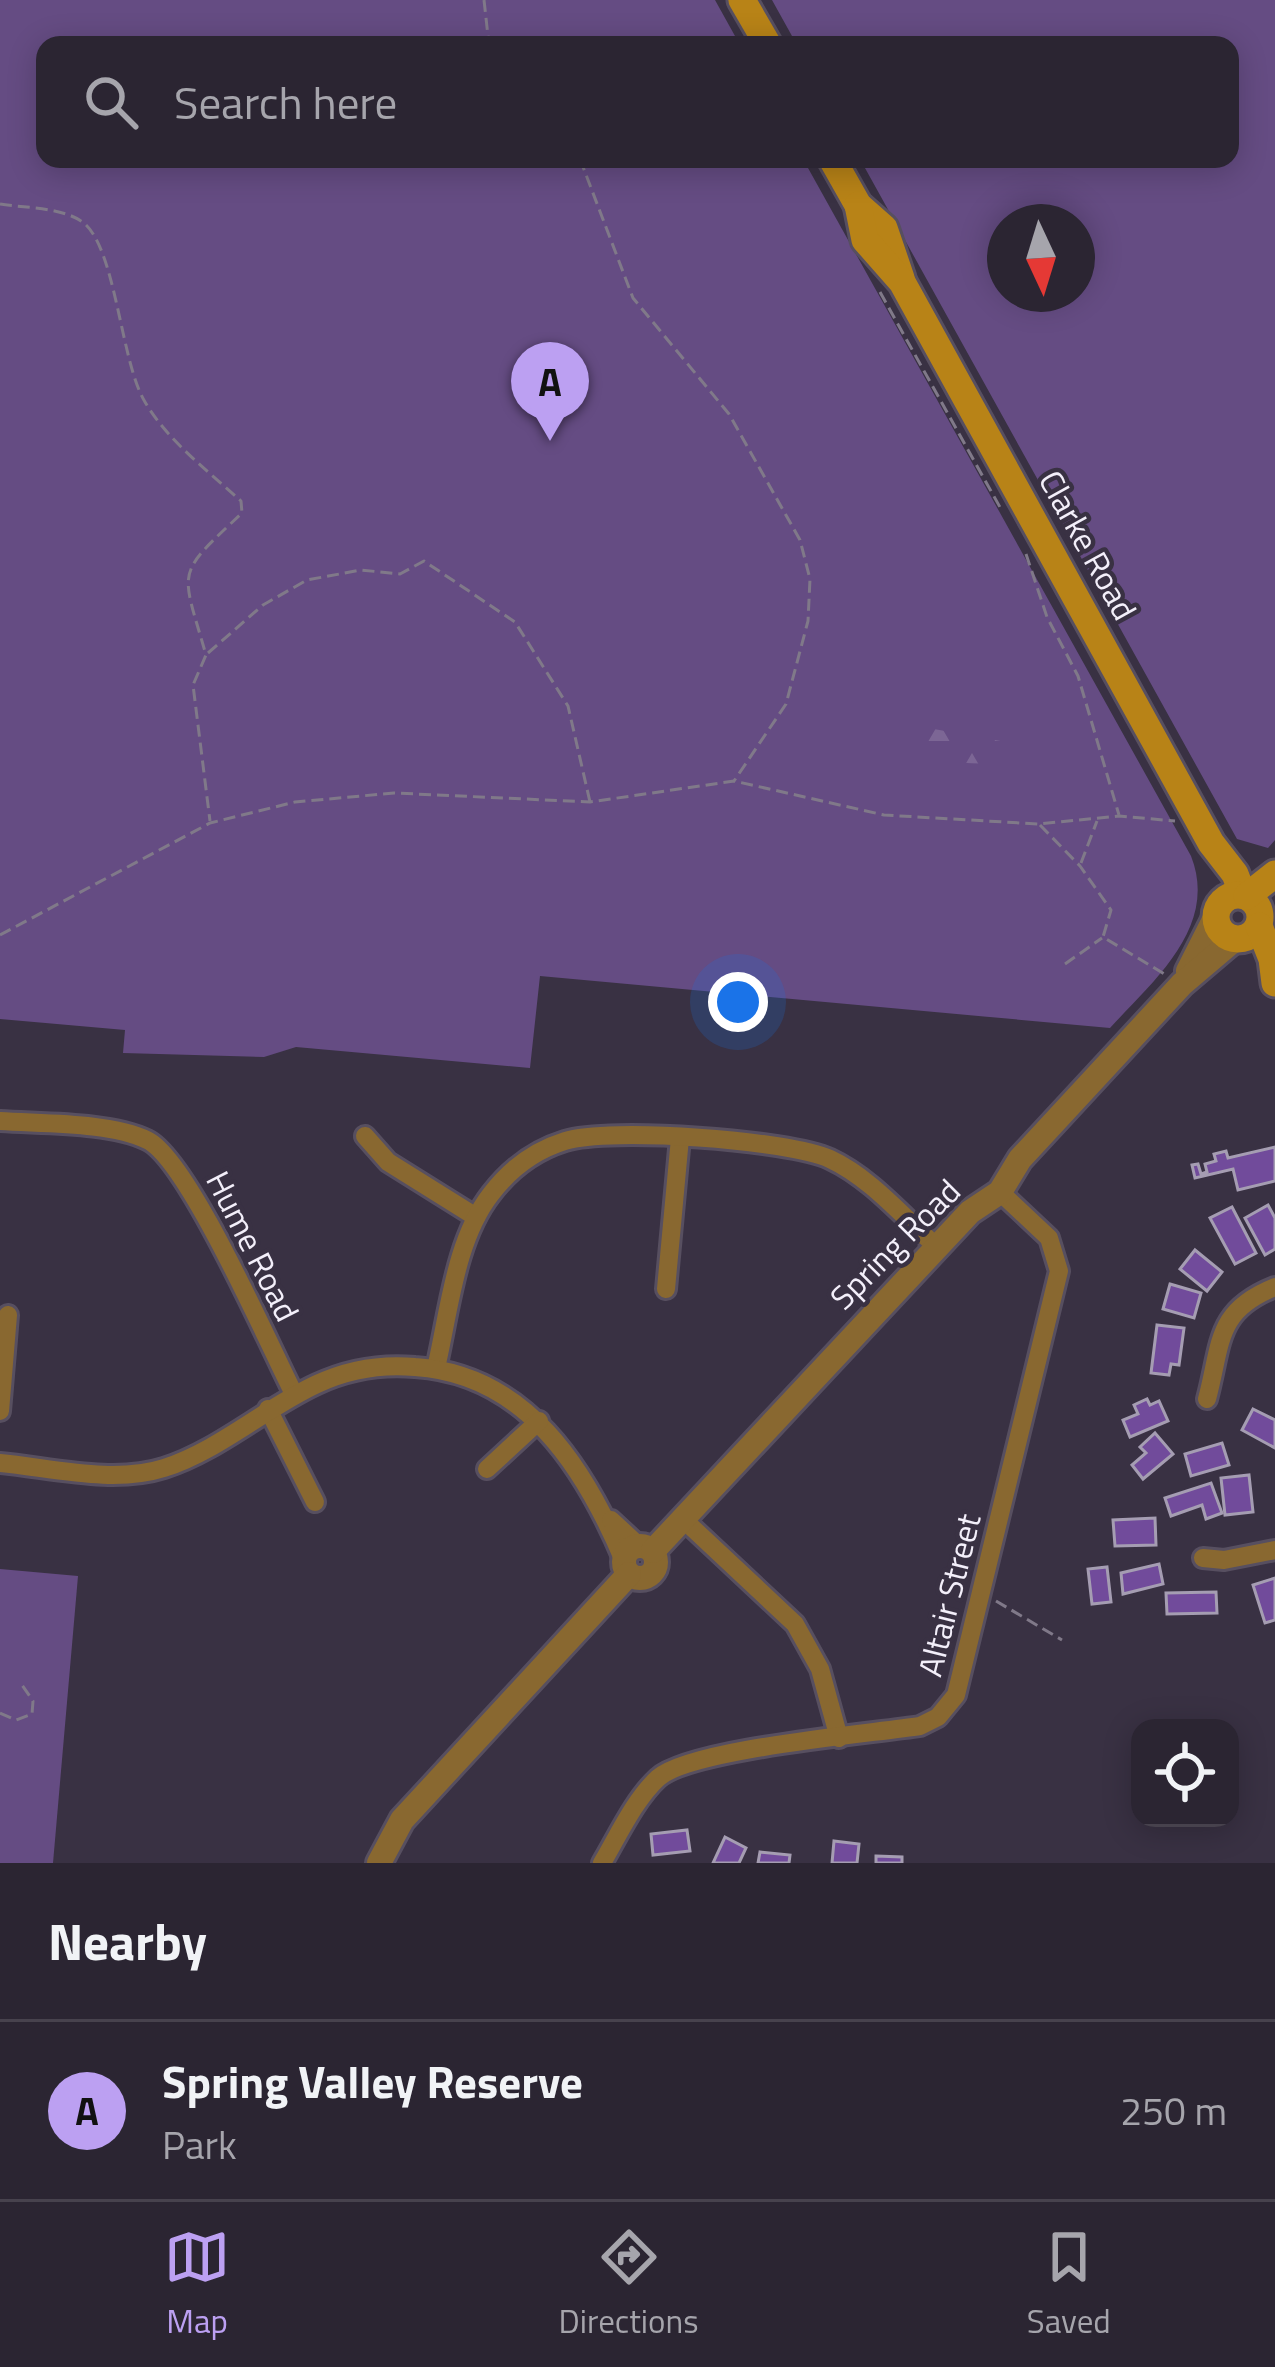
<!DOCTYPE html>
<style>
body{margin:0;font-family:"Titillium Web",sans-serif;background:#37313e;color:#f1f3f6}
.controls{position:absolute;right:36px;bottom:36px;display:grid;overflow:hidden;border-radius:24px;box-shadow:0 6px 30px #0003}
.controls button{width:108px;height:108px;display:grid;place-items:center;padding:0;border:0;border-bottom:3px solid #47424d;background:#2b2532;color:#f1f3f6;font:60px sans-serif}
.compass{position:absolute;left:987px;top:204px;width:108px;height:108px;border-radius:50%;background:#2b2532;box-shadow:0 6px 30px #0003;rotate:176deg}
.you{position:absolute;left:738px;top:1002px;width:42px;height:42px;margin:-30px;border:9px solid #fff;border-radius:50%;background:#1a73e8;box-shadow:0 0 0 18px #1a73e833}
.badge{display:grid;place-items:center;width:78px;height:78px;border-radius:50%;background:#bca0f2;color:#111;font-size:39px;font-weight:700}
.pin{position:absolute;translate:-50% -99px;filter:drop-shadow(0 3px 6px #0008)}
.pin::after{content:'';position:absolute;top:63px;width:42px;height:36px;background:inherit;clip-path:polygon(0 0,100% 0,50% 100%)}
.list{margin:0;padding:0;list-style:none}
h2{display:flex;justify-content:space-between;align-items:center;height:156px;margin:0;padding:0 48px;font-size:51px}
h2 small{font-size:39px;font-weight:400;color:#a6a5ac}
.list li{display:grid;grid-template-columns:78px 1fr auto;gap:36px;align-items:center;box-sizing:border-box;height:180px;padding:0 48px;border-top:3px solid #47424d}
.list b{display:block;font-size:45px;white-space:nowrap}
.list p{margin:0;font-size:39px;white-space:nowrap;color:#a6a5ac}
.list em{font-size:39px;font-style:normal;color:#a6a5ac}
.icon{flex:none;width:66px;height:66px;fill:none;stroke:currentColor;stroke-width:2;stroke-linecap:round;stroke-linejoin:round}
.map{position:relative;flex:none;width:1275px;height:1863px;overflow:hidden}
.search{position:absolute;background:#2b2532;box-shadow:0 6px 30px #0003;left:36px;right:36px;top:36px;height:132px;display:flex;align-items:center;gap:30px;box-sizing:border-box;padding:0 42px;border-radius:24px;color:#a6a5ac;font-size:45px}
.sheet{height:336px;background:#2b2532}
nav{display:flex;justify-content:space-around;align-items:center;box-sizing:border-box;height:168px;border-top:3px solid #47424d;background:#2b2532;font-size:33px;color:#a6a5ac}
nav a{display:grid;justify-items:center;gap:6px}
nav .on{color:#bca0f2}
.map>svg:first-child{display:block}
.green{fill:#654c83;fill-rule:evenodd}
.forest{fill:url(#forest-firs)}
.building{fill:#714b9b;stroke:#a59db2;stroke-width:3}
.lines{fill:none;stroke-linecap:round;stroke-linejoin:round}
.minor-casing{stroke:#574f60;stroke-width:24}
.tertiary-casing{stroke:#574f60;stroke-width:30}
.secondary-casing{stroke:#574f60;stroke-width:33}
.path{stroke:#807989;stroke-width:3;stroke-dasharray:12 6;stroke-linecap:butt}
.minor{stroke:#896830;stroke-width:18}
.tertiary{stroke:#896830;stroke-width:24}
.secondary{stroke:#b88317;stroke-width:27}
.labels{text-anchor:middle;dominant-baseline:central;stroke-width:9;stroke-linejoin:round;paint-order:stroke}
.street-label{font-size:33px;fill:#f3effa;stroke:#393143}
</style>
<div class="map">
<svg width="1275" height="1863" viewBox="0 0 1275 1863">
<defs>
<pattern id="forest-firs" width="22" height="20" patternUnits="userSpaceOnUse" patternTransform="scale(3)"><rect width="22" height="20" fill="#654c83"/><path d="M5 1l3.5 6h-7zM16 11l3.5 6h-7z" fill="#7c6695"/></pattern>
</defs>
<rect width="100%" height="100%" fill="#393143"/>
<!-- green -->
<g class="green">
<path d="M0,0H715L740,45H45V159H803L1191,856C1219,927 1153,981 1110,1028L540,976L530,1068L296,1047L264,1057L123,1053L125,1030L0,1019Z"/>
<path d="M772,0H1275V840L1268,848L1237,839L860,159H1230V45H797ZM1005,222H1077V294H1005Z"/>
<polygon points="0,1569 78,1576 53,1863 0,1863"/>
</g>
<!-- forest -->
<path class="forest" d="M906,724L1017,744L1023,763C971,764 929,766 883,740Z"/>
<!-- building -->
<g class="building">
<polygon points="1275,1147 1275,1181 1238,1190 1233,1169 1195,1178 1192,1165 1198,1164 1201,1174 1207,1172 1205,1164 1216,1161 1214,1154 1226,1151 1228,1158"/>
<polygon points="1268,1205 1275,1218 1275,1249 1265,1255 1245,1218"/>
<polygon points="1232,1207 1256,1253 1235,1264 1210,1218"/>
<polygon points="1195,1250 1222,1272 1207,1291 1180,1269"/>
<polygon points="1170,1284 1201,1293 1194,1318 1163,1309"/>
<polygon points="1157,1325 1184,1328 1179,1365 1171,1364 1169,1375 1151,1373"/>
<polygon points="1147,1399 1150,1405 1159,1401 1168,1421 1130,1437 1123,1420 1138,1414 1134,1405"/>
<polygon points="1253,1409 1275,1420 1275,1448 1242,1430"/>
<polygon points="1155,1433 1173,1454 1143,1479 1132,1465 1146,1453 1140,1447"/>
<polygon points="1222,1443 1229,1465 1191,1476 1185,1454"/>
<polygon points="1249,1475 1253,1512 1225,1515 1221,1478"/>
<polygon points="1211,1483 1222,1513 1206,1519 1202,1505 1171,1516 1165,1498"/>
<polygon points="1155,1518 1156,1545 1115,1546 1113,1520"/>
<polygon points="1159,1564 1163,1584 1123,1594 1121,1573"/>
<polygon points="1107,1567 1111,1602 1092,1604 1088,1569"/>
<polygon points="1275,1578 1275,1620 1265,1623 1253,1585"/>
<polygon points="1216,1592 1217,1613 1167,1614 1166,1593"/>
<polygon points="687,1830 690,1851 653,1855 651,1834"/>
<polygon points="725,1837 746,1848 739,1863 713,1863"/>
<polygon points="834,1841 859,1844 857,1863 832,1863"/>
<polygon points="760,1852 790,1855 789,1863 758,1863"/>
<polygon points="876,1856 902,1857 902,1863 876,1863"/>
</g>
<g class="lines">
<defs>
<g id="minor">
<path d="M0,1121C42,1124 110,1122 147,1140C188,1159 269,1345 294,1394"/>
<polyline points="365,1136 388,1162 476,1217"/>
<polyline points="666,1289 680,1138"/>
<path d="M436,1368C449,1313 455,1240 491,1194C510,1169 536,1150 565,1141C609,1127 789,1140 830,1159C871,1178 904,1218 937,1247"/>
<path d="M1207,1399C1222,1343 1215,1311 1275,1287"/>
<polyline points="268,1409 315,1502"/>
<polyline points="0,1411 8,1315"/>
<path d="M0,1463C52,1468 114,1484 164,1468C218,1451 265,1408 317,1384C347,1370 381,1364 415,1367C526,1374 585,1468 624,1561"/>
<polyline points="487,1469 539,1421"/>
<polyline points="611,1520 639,1546"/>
<polyline points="684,1520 795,1624 820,1669 839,1738"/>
<polyline points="1203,1558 1224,1560 1275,1550"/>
<path d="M602,1863C618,1836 635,1799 658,1778C690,1749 868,1734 920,1726L938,1717L956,1695L1059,1271L1049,1238L1000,1192"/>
</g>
<g id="tertiary">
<polyline points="1188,971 1216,916"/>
<circle cx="640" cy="1562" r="16"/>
<polyline points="653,1551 970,1212 1000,1192 1020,1159 1182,984 1235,939"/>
<polyline points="379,1863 402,1820 629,1574"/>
</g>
<g id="secondary">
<polyline points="742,0 768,45"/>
<polyline points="832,159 858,205 884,228 901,278"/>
<polyline points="858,205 865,240 902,282 1211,843 1235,874 1243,895"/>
<circle cx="1238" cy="917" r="22"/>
<polyline points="1247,896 1275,874"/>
<polyline points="1259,926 1272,959 1275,983"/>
</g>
</defs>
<!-- minor casing -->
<use href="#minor" class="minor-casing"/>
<!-- tertiary casing -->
<use href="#tertiary" class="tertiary-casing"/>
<!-- secondary casing -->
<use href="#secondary" class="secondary-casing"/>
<!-- path -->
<g class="path">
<polyline points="484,0 489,45"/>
<polyline points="580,159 633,298 729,414 800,540 810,579 808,621 786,704 734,781"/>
<path d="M0,204C24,208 60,207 81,221C116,243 120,361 145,402C168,441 208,471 241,501L242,513C174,577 181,567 206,655L193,685L210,821"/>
<polyline points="880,292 1001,509"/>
<polyline points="1026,554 1047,617 1078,676 1119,815"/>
<polyline points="208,653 263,605 307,580 361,570 400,574 424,561 515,622 568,706 590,802"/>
<polyline points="1040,825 1080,866 1111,910 1103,937 1166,975"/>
<polyline points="1081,863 1097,821"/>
<polyline points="0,935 210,823 295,802 394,793 590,802 734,781 884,815 1038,824 1119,816 1175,821"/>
<polyline points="1065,964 1102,938"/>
<polyline points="996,1601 1062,1640"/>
<polyline points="0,1713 16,1720 32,1714 33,1701 20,1682"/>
</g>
<!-- minor -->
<use href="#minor" class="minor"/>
<!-- tertiary -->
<use href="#tertiary" class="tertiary"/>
<!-- secondary -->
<use href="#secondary" class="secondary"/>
</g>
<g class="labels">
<!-- street labels -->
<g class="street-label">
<text transform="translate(1088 545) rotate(61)">Clarke Road</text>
<text transform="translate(895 1244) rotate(-45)">Spring Road</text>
<text transform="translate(253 1246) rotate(63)">Hume Road</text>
<text transform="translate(949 1595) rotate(-76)">Altair Street</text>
</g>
</g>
</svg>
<div class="controls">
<button><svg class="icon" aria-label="locate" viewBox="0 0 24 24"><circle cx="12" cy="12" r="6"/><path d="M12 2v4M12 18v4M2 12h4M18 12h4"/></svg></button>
</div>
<svg class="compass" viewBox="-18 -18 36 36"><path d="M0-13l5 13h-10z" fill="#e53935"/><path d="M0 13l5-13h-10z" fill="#a6a5ac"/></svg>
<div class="you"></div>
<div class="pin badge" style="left:550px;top:441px">A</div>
<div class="search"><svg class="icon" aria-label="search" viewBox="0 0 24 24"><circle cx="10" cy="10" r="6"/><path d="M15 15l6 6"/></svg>Search here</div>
</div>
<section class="sheet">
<h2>Nearby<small></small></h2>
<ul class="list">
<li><span class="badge">A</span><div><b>Spring Valley Reserve</b><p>Park</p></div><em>250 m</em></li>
</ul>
</section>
<nav>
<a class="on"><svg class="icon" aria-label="map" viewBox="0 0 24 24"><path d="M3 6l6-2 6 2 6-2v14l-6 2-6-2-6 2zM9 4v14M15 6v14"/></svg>Map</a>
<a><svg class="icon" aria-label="directions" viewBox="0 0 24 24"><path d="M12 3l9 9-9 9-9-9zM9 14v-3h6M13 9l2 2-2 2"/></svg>Directions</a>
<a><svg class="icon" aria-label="saved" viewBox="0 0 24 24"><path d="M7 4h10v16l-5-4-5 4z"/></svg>Saved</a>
</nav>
